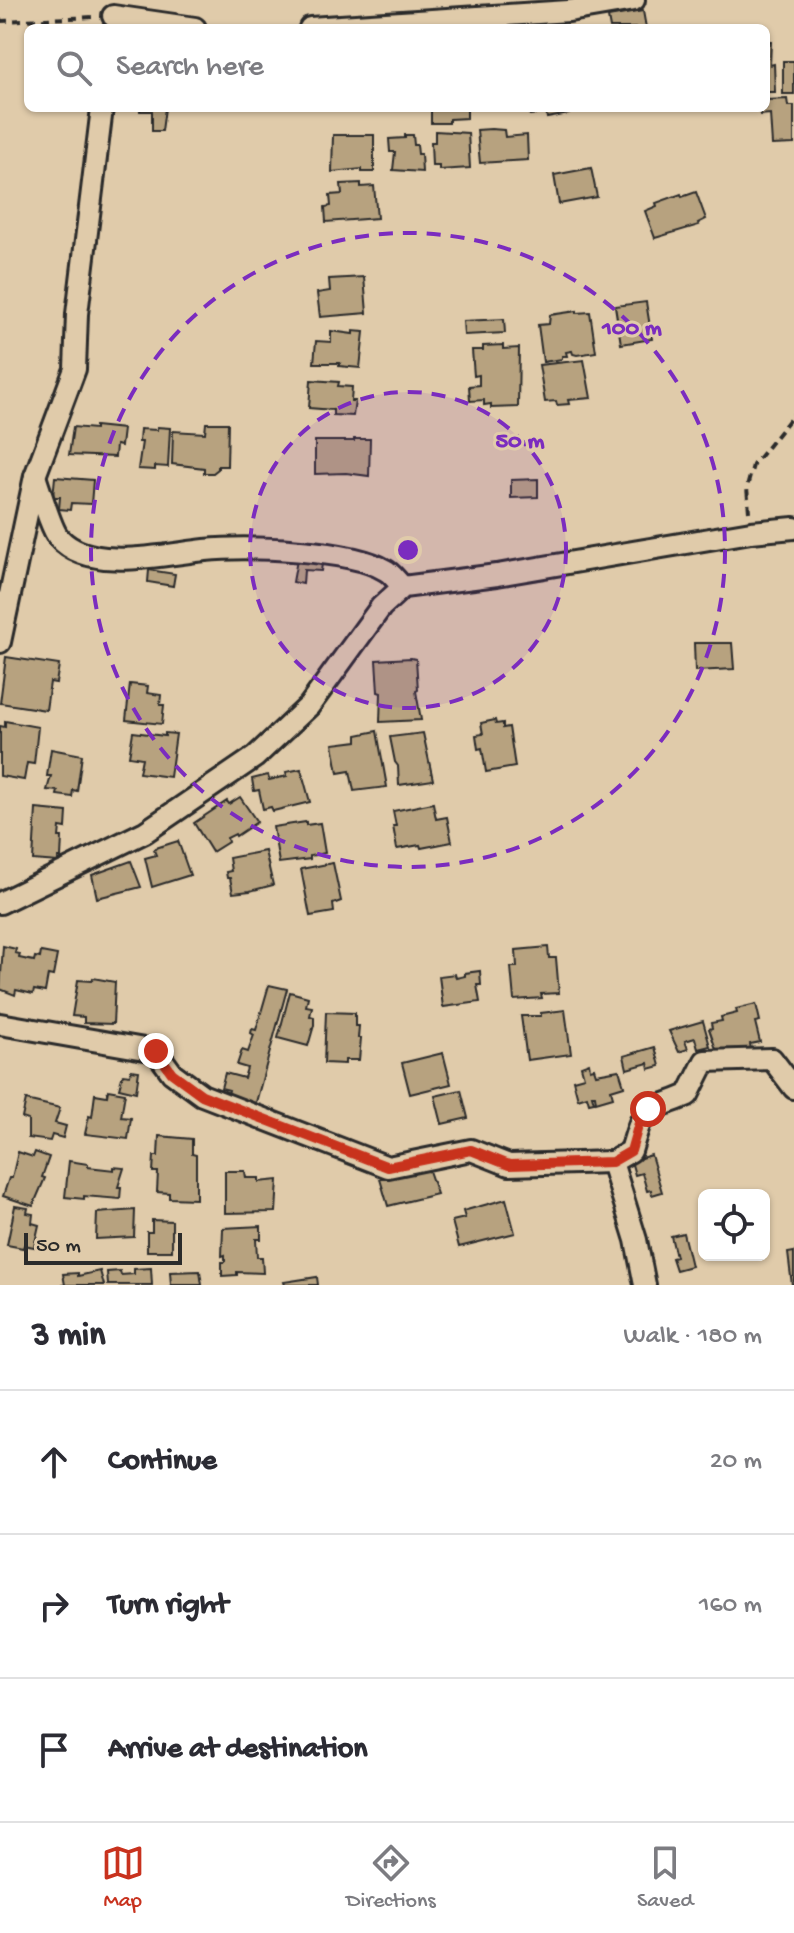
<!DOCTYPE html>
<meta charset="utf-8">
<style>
body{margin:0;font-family:"Gochi Hand",sans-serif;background:#f2f2f3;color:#2b2b33}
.controls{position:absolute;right:24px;bottom:24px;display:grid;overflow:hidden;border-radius:12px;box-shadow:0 2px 6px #0004}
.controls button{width:72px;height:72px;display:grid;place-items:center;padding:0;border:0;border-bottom:2px solid #e1e1e2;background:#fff;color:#2b2b33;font:40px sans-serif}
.scale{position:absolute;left:24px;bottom:20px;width:158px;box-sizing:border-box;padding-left:8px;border:4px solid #2b2b2b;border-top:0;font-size:22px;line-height:28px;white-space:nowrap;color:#2b2b2b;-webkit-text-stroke:6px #e0cbaa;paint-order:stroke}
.stop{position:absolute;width:24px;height:24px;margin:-18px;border:6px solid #c8321e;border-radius:50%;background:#fff}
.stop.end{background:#c8321e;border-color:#fff;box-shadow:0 2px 8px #0008}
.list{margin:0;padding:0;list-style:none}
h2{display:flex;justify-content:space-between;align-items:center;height:104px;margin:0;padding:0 32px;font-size:34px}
h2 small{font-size:26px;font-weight:400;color:#7c7c81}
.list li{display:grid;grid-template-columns:52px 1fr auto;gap:24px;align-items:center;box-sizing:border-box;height:144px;padding:0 32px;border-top:2px solid #e1e1e2}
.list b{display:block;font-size:30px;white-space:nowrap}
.list em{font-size:26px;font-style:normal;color:#7c7c81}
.icon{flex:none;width:44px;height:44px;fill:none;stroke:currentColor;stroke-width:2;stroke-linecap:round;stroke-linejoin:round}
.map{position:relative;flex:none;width:794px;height:1285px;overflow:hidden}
.search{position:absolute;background:#fff;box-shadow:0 2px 6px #0004;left:24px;right:24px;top:24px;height:88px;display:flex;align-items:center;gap:20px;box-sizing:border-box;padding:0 28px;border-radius:12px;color:#7c7c81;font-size:30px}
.sheet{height:536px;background:#fff}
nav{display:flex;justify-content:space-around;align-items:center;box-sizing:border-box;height:112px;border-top:2px solid #e1e1e2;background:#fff;font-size:22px;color:#7c7c81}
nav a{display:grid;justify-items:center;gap:4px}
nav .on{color:#c8321e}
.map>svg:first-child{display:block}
.building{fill:#b7a27f;stroke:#2b2b2b;stroke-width:2}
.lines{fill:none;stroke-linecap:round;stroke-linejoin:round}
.street-casing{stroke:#2b2b2b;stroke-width:26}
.path{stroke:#2b2b2b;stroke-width:4;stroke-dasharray:8 6;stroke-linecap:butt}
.street{stroke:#e0cbaa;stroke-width:20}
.route{stroke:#c8321e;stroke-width:10}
.ring{fill:none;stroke:#7b2cbf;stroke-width:4;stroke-dasharray:14 10}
.centre{fill:#7b2cbf;stroke:#e0cbaa;stroke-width:4}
.ring-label{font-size:24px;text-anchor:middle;font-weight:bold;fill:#7b2cbf;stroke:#e0cbaa;stroke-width:6;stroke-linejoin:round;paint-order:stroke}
</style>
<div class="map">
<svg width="794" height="1285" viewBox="0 0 794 1285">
<rect width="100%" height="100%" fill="#e0cbaa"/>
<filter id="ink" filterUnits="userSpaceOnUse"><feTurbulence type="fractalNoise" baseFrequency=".0125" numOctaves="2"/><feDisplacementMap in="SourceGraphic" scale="16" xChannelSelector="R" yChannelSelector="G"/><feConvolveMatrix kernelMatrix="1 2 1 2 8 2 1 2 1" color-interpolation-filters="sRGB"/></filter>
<g filter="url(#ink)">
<!-- building -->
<g class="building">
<polygon points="643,11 646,28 610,28 608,17"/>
<polygon points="766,41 771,41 770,65 774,64 775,92 766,92"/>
<rect x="783" y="61" width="11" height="33"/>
<polygon points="787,99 788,106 794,106 794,144 772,145 770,114 760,115 759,108 766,108 766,100"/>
<polygon points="140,108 165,108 162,131 152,131 152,111 140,111"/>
<polygon points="431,108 467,108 467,118 449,119 449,123 431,123"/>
<polygon points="529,108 568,108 569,114 547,118 546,113 530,115"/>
<polygon points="491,129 504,130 505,137 527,135 528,160 480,163 477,130"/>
<polygon points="435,131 468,133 470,168 439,170 439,166 432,166 431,142 435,142"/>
<polygon points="333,135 374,135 374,172 362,172 362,169 332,172"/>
<polygon points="405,135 413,135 414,145 417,145 418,154 421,154 422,172 393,170 395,152 390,152 389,139 405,138"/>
<polygon points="591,168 597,197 559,204 554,175"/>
<polygon points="361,183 361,187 374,186 377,218 326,222 325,207 331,206 330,195 342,194 341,184"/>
<polygon points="696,192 706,219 698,223 699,225 655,238 645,211 657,206 656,203 681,194 682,197"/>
<polygon points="364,277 367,313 320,317 317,293 330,291 329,279"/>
<polygon points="646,302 652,339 621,344 615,306"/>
<polygon points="577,311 577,313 590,312 596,352 577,355 573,354 572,351 566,352 567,356 562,356 562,359 543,362 538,325 549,324 550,315"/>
<polygon points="504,319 505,333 464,335 463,321"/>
<polygon points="331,331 353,334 353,331 364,332 360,368 339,366 340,363 314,363 316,341 331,342"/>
<polygon points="503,345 503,349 519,348 518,407 491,408 491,404 484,405 484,400 470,401 469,386 479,385 479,375 474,376 472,350 483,350 483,346"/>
<polygon points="584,360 591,398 568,400 569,404 557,405 556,401 545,402 539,365"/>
<polygon points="311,380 339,382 338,386 352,387 351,401 355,401 353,416 333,415 333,410 309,408"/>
<polygon points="206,423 228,423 227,466 218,466 218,469 213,473 204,473 204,468 172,464 173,431 205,433"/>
<polygon points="95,426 123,429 121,446 116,445 115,457 69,455 73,427 95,429"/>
<polygon points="157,427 170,428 168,467 155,466 155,470 138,469 142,442 139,442 140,429 157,430"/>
<polygon points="354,439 370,439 369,476 346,473 315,474 315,441 354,441"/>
<polygon points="55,477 93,480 91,504 71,503 70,510 59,509 60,497 53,497"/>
<polygon points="538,479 538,497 511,498 511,480"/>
<polygon points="298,554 323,557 321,571 304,570 303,584 293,582"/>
<polygon points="149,570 175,574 173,586 148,582"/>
<polygon points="694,643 732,643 734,669 695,671"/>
<polygon points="6,657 59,665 56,683 50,682 46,710 0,703"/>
<polygon points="411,658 416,659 418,690 416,691 421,720 380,722 381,693 378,692 376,660"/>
<polygon points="130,684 148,686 147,693 161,695 160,705 164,705 162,724 126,720"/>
<polygon points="495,720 496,724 503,723 503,728 509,727 515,767 486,772 482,748 478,749 476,735 483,734 481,723"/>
<polygon points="5,721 38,727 34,764 27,763 24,780 0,776 0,726 5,727"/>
<polygon points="377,731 387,787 354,791 350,771 338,773 333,744 357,741 357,735"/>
<polygon points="133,732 165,736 165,733 176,734 170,777 139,773 142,758 129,756"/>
<polygon points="423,733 433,780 399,785 398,766 395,762 390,737"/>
<polygon points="51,749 82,755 77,791 73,790 72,797 57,795 58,791 47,790 51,776 47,776"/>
<polygon points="301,769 310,802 273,811 271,807 263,809 259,790 254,791 252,779 268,775 269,780 287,776 286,772"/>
<polygon points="240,797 257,822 236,836 235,834 227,838 228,842 212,852 194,823 227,801 229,804"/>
<polygon points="433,803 436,819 447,817 452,842 421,848 420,845 397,849 393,826 396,826 393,811"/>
<polygon points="36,809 67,812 66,828 60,827 59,837 62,837 61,858 58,858 58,862 33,860"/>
<polygon points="306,822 306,825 320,823 325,853 310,856 310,859 279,863 273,827"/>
<polygon points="178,841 190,875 152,887 145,858 156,855 154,850 156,848"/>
<polygon points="265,851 273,885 250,891 233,893 230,878 227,878 226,872 231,871 229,858"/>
<polygon points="131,861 141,887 97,898 92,875"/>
<polygon points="333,863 341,901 333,904 334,912 310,916 301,869"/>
<polygon points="3,946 16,949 15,953 20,954 19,958 34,961 35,957 40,958 41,952 57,955 53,976 48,975 45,992 34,990 33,994 16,990 15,995 0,989"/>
<polygon points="548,947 549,958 556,958 559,993 541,994 542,998 514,1000 511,967 517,967 516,950"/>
<polygon points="480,971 481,985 477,985 480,1002 443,1007 439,976 455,974 456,978 465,976 465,973"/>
<polygon points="93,978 115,982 113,1024 84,1023 84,1017 72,1016 78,980 92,981"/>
<polygon points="269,985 287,989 255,1106 227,1098 229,1090 221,1088 225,1073 244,1078 247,1068 237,1065 242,1050 248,1052 254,1035 251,1033 252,1029 256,1030"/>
<polygon points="290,992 308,997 306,1006 312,1007 310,1016 314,1017 314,1025 308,1046 278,1038"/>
<polygon points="756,1004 760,1021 755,1022 760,1042 750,1044 752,1054 718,1055 709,1029 712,1028 711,1023 722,1021 721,1017 737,1013 736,1009"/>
<polygon points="565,1010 571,1054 527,1060 521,1016 541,1016 541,1013"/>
<polygon points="326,1012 355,1013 355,1026 359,1026 358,1038 361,1038 359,1060 345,1060 345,1064 324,1063"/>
<polygon points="703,1021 710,1046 698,1049 695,1038 685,1041 688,1049 679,1052 669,1031"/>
<polygon points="655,1047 660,1066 649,1069 648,1063 627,1069 624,1056"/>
<polygon points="443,1053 451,1084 410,1094 402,1063"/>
<polygon points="589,1063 590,1069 594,1068 596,1074 619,1070 624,1086 611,1090 613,1097 596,1102 595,1095 592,1095 594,1102 589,1103 587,1096 578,1099 573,1080 584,1077 581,1066"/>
<polygon points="131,1070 139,1071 136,1092 119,1088 123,1074 130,1075"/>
<polygon points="108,1090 125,1093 121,1117 131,1118 128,1139 85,1134 89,1116 92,1117 95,1094 107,1096"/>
<polygon points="461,1090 468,1118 442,1124 435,1096"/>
<polygon points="26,1100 60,1108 55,1123 66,1126 63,1138 52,1135 50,1141 28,1138 28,1120 22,1118"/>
<polygon points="159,1136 192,1139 192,1154 196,1155 196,1199 169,1198 169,1193 157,1192 158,1172 153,1172 154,1156 158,1156"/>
<polygon points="18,1152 33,1157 35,1152 49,1157 42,1177 45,1178 33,1206 3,1196 9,1178 12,1178"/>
<polygon points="651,1155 662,1192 652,1195 651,1190 647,1191 642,1173 635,1175 631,1161"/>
<polygon points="69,1161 88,1164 88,1167 114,1170 114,1167 124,1168 118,1187 121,1187 120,1199 84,1196 84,1199 65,1197"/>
<polygon points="426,1162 437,1194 388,1206 380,1179 386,1177 385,1172"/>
<polygon points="225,1171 245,1171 246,1178 259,1178 259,1182 278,1180 276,1212 225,1213"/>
<polygon points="506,1199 515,1233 459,1247 452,1221 465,1218 463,1211"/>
<polygon points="15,1206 28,1208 27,1213 33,1214 32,1223 39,1225 34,1247 24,1245 23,1248 7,1245"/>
<polygon points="135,1210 134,1237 96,1239 97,1213"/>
<polygon points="152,1220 172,1221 172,1251 147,1251 147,1232 152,1232"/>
<polygon points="261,1226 261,1239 256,1239 257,1257 262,1257 263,1273 237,1272 237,1275 222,1276 222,1262 225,1262 225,1255 222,1256 223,1228"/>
<polygon points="683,1233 691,1266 676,1270 672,1258 676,1257 671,1236"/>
<polygon points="794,1252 794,1285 792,1285 788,1253"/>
<polygon points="151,1268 152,1285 108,1285 107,1272 120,1271 121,1275 134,1274 134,1269"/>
<polygon points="100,1271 104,1285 61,1285 65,1285 63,1274 78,1273 78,1276"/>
<polygon points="200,1271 202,1285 171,1285 170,1272"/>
<polygon points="317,1277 318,1285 285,1285 284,1282"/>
</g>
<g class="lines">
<defs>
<g id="street">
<polyline points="113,16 195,28"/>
<polyline points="310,28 569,11 634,0"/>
<path d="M35,476C40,490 51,529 59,538C90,573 165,554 205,550C246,546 351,549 385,570C392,573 397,582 403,587"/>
<polyline points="0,642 35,476 75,369 77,314 102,108"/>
<polyline points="0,903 145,832 255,757 309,706 381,607 403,587 497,575 751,532 794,528"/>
<polyline points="0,1024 156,1051 172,1073 202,1095 388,1167 471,1150 509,1165 612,1162"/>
<path d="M645,1285L636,1240L612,1162L631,1151C646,1099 643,1115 688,1095L705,1061L772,1059L794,1088"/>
</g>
</defs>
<!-- street casing -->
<use href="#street" class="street-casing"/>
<!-- path -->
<g class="path">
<polyline points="0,21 93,17"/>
<polyline points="749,512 747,487 753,465 794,414"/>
</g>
<!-- street -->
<use href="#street" class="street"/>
</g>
</g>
<g class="lines" filter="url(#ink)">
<!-- route -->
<polyline class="route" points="156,1051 172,1073 202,1095 388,1167 471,1150 509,1165 612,1162 631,1151 641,1116 648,1109"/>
</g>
<!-- distance rings -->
<circle cx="408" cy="550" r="158" fill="#7b2cbf" fill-opacity=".12"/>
<g class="ring">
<circle cx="408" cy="550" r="158"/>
<circle cx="408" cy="550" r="317"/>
</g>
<circle cx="408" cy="550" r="12" class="centre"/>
<g class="ring-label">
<text x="632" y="334">100 m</text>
<text x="520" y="447">50 m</text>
</g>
</svg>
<div class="controls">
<button><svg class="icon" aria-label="locate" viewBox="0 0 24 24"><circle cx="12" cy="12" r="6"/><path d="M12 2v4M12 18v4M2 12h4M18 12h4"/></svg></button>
</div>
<div class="scale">50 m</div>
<div class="stop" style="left:648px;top:1109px"></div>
<div class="stop end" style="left:156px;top:1051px"></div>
<div class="search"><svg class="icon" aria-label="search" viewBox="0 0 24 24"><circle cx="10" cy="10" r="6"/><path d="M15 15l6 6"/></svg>Search here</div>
</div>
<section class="sheet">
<h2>3 min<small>Walk · 180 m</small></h2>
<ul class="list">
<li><svg class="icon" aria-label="ahead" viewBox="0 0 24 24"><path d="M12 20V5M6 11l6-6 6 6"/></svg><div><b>Continue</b></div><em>20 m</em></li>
<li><svg class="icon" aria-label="right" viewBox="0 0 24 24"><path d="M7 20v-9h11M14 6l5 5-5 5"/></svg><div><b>Turn right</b></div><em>160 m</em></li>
<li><svg class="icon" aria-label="arrive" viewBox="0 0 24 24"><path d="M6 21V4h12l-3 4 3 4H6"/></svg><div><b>Arrive at destination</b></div></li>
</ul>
</section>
<nav>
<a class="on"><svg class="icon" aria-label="map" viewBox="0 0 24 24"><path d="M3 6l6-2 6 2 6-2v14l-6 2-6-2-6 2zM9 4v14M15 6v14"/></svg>Map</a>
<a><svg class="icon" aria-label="directions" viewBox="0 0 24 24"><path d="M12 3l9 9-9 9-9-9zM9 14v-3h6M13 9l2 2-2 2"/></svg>Directions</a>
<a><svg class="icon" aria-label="saved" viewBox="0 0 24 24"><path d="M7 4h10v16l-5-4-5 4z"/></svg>Saved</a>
</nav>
